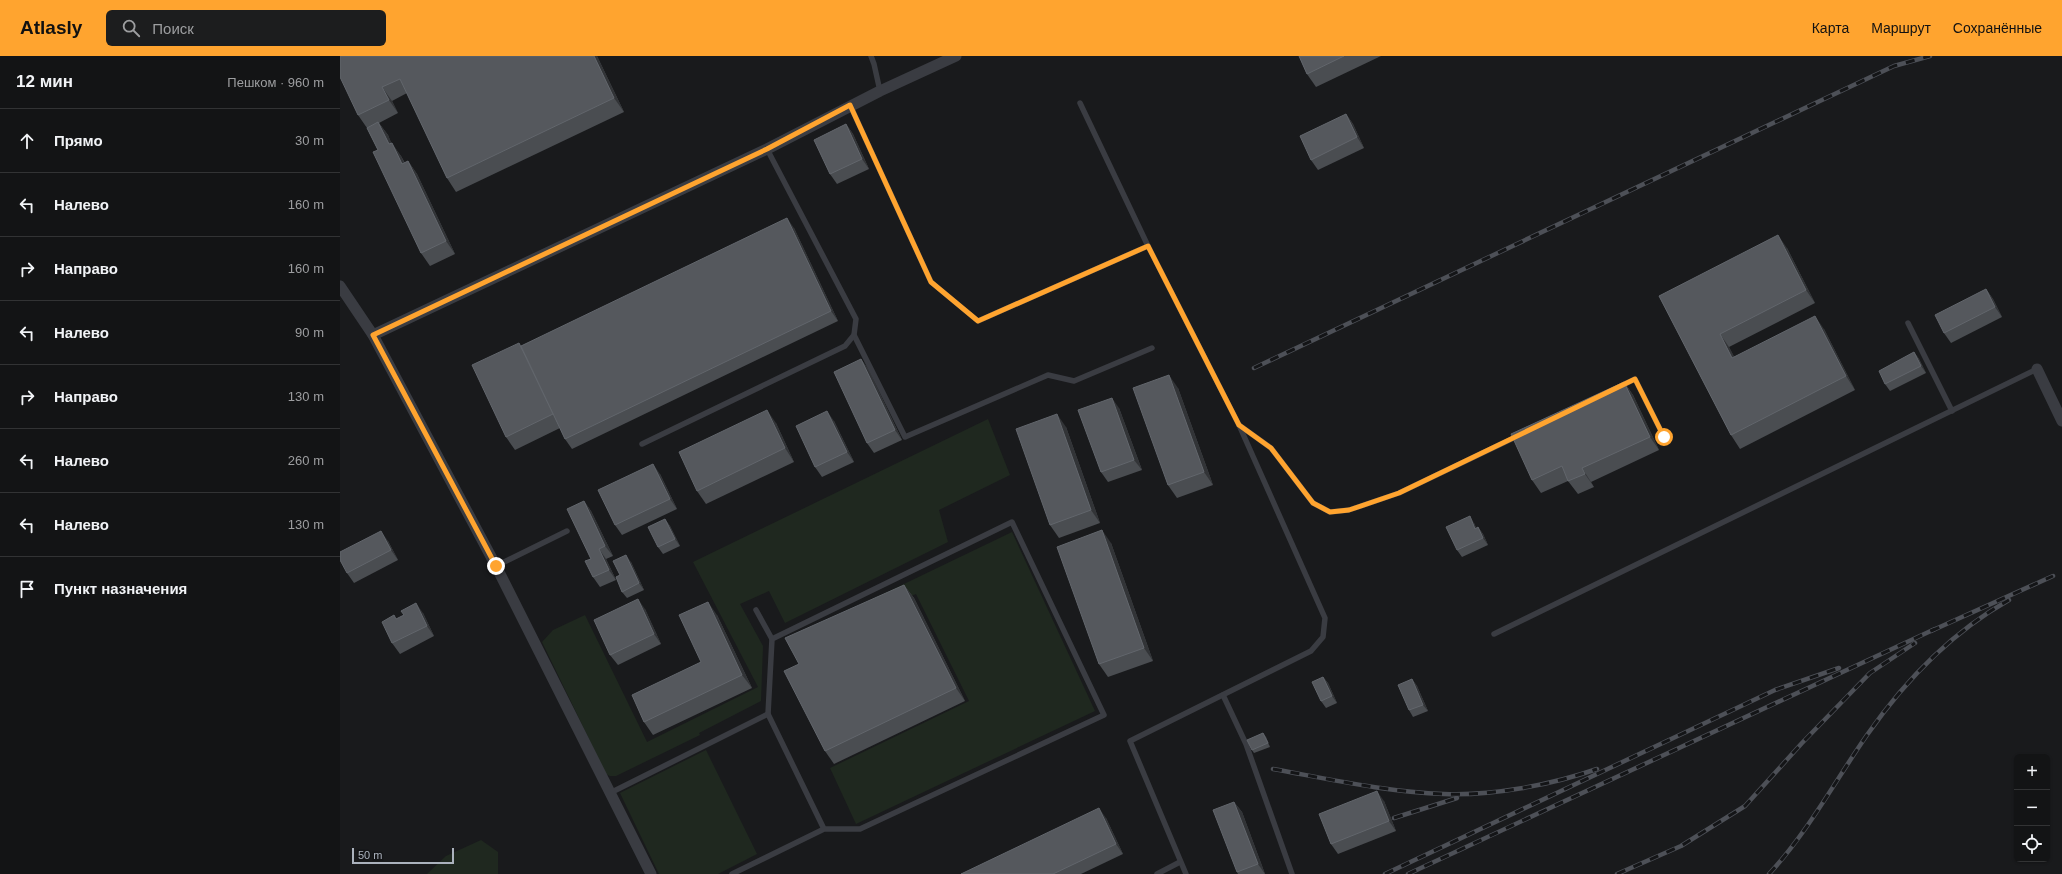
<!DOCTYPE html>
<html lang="ru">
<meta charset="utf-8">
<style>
body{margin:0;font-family:Arial,sans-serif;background:#1c1d1e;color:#f1f3f6}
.controls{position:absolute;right:12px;bottom:12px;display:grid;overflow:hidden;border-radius:6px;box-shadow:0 1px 3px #0004}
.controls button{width:36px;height:36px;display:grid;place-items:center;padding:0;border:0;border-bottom:1px solid #323334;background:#131415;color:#f1f3f6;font:20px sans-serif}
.scale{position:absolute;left:12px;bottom:10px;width:102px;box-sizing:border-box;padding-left:4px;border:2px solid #abb2bd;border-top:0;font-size:11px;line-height:14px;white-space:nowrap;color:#abb2bd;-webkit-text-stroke:3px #141517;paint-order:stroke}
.stop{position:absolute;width:12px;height:12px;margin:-9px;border:3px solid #ffa42f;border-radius:50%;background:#fff}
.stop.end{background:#ffa42f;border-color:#fff;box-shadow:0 1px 4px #0008}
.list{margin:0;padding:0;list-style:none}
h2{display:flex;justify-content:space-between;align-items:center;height:52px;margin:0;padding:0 16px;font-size:17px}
h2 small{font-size:13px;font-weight:400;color:#9d9ea0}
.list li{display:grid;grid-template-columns:26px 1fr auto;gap:12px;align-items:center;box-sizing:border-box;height:64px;padding:0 16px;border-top:1px solid #323334}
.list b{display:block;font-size:15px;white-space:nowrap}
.list em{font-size:13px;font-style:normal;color:#9d9ea0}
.icon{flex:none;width:22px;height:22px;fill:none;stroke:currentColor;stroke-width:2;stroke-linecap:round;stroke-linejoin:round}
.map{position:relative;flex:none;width:1722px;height:818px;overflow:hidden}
header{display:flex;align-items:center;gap:24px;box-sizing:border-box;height:56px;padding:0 20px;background:#ffa42f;color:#111}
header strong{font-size:19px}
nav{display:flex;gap:22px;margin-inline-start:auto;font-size:14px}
.search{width:280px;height:36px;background:#1c1d1e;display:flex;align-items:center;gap:10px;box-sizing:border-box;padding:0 14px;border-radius:6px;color:#9d9ea0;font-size:15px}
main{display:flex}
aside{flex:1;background:#131415}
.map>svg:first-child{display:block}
.green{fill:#1f281f}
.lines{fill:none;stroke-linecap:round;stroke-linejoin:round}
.lane{stroke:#3a3c42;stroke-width:5.5}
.street{stroke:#3a3c42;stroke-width:11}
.rail-casing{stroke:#4d5057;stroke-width:4.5}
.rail{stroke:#141517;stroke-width:3;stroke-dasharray:9;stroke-linecap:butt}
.wall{fill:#4a4d51}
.shaded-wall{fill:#323437}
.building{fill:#55585d;stroke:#62666c}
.route{stroke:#ffa42f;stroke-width:5}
</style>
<header>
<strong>Atlasly</strong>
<div class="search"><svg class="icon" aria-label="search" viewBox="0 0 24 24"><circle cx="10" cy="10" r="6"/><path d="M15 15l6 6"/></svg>Поиск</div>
<nav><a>Карта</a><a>Маршрут</a><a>Сохранённые</a></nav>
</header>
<main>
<aside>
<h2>12 мин<small>Пешком · 960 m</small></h2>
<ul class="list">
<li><svg class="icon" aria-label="ahead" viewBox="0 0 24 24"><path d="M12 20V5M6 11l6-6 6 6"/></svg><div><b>Прямо</b></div><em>30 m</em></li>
<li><svg class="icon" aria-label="left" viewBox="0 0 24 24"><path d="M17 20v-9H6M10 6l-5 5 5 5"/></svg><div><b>Налево</b></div><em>160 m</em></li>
<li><svg class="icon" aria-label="right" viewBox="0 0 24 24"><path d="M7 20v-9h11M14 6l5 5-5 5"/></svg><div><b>Направо</b></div><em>160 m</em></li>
<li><svg class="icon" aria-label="left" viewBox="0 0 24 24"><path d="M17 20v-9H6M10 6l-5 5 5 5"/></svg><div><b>Налево</b></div><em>90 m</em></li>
<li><svg class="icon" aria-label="right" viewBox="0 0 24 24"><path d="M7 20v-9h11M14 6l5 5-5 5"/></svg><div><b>Направо</b></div><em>130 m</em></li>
<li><svg class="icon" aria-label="left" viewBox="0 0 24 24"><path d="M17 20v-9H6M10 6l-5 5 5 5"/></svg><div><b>Налево</b></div><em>260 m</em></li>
<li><svg class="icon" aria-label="left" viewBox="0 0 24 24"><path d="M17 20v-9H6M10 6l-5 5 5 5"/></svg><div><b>Налево</b></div><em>130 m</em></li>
<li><svg class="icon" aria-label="arrive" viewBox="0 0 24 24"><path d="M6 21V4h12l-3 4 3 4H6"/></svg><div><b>Пункт назначения</b></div></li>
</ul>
</aside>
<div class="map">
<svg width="1722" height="818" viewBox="0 0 1722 818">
<rect width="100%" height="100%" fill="#191a1c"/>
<!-- green -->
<g class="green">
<polygon points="648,363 670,419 599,454 608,486 445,567 429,535 400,548 423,590 421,645 359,677 360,679 276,720 270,720 266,718 202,586 213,574 245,559 307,686 418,631 353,506"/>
<polygon points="672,476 755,655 516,768 490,712 629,645 576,538 516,563 514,552"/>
<polygon points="366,694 417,798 378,818 319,818 280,737"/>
<polygon points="141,784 158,796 158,818 87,818 106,800"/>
</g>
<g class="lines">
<!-- lane -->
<g class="lane">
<polyline points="531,0 534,8 540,35"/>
<polyline points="510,49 591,226 638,265 808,190 740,47"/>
<polyline points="808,190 899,369 985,562 983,581 971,595 790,685 846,818"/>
<polyline points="1568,267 1612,355"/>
<polyline points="514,279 565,381 708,319 734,325 812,292"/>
<polyline points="1279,331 1295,323 1324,381"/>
<polyline points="899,369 931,392 973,447 990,456 1009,454 1059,437 1180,379"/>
<polyline points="302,388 505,290 514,279 516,263 427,93"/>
<polyline points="156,510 227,475"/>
<polyline points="416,554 432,583"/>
<polyline points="1154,578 1697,313"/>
<polyline points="883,639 906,688 952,818"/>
<polyline points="270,737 428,658"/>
<polyline points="392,818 484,773 428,658 432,583 672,466 764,659 520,773 484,773"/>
<polyline points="817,818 840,806"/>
</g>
<!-- street -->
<g class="street">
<polyline points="0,230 33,279 156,510 311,818"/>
<polyline points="33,279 427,93 540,35 616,0"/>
<polyline points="1697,313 1722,365"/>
</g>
<defs>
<g id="rail">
<polyline points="914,312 1554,10 1590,0"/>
<polyline points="1591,575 1713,520"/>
<path d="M933,713C989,723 1047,736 1104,738C1152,740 1211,729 1257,713"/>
<polyline points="1054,762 1117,742"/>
<polyline points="1045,818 1435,634 1499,612"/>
<polyline points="1068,818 1595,573"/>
<polyline points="1277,818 1341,790 1405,750 1462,687 1530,617 1575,587"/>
<path d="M1429,818C1468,776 1495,725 1527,679C1564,626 1612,576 1669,544"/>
</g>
</defs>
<!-- rail casing -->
<use href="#rail" class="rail-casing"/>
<!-- rail -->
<use href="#rail" class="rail"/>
</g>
<!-- wall -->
<g class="wall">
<polygon points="0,0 257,0 284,56 116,136 107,122 67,37 52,45 58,57 39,67 48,79 51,87 61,100 65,107 68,105 77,118 115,198 90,210 81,197 38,94 27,72 18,59"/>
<polygon points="959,0 1041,0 976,31 967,18"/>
<polygon points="1006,58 1013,68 1024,92 978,114 971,104"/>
<polygon points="506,68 513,78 529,113 497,128 490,118"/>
<polygon points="454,172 498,265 232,393 225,383 220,372 175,394 166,381 179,287 181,290"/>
<polygon points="1447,192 1475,247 1389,291 1394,301 1484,273 1515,334 1400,393 1391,379 1319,240"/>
<polygon points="1646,233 1653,243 1662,261 1611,287 1604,277"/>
<polygon points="1574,296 1579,303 1586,317 1550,335 1545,328"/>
<polygon points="521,303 528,313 562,384 534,397 527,387"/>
<polygon points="1284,326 1293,339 1319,394 1251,426 1254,431 1238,438 1228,425 1201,437 1192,424"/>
<polygon points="838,332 873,429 837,442 828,429"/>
<polygon points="779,352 802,414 768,426 761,416"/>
<polygon points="494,365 514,406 482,421 475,411"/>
<polygon points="436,367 454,406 366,448 357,435"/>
<polygon points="726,371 760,467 719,482 710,469"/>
<polygon points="320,418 337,453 282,479 275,469"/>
<polygon points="244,445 251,455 273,500 266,503 276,524 260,531 253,521"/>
<polygon points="325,463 330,470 340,490 323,498 318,491"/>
<polygon points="1134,467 1136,472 1138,471 1143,478 1148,489 1122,501 1117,494"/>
<polygon points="48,485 58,504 14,527 7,517"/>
<polygon points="771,487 813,605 768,621 759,608"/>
<polygon points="291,506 304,534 287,542 282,536 280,519"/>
<polygon points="564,529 574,542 625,645 494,708 485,695 459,608"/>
<polygon points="305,553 321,588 278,609 270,599"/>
<polygon points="83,557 94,580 60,598 52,587"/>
<polygon points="377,559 412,632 313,679 304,666 361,606"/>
<polygon points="983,621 988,627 997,647 986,652 981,645"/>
<polygon points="1072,623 1077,630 1088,655 1073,661 1069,654"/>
<polygon points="923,677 926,681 930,691 914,697 912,694"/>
<polygon points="1044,745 1056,775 998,798 991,788"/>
<polygon points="894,746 902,756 925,818 898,818 897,816"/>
<polygon points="766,762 783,798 741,818 621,818"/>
</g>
<!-- shaded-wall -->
<g class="shaded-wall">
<polygon points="254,0 257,0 284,56 274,42"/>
<polygon points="42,31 52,45 58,57 49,44"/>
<polygon points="1006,58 1013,68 1024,92 1017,81"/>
<polygon points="38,66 48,79 58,102 49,88"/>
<polygon points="506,68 513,78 529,113 522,103"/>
<polygon points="52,87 61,100 71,121 62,108"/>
<polygon points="68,105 77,118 115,198 106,185"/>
<polygon points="447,162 454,172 498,265 491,255"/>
<polygon points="1438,179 1447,192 1475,247 1466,234"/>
<polygon points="1646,233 1653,243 1662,261 1655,251"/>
<polygon points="1475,260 1484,273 1515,334 1506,320"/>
<polygon points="1380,278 1389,291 1402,315 1392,302"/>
<polygon points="179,287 188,300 222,371 213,358"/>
<polygon points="1574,296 1579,303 1586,317 1581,310"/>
<polygon points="521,303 528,313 562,384 555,374"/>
<polygon points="829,319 838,332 873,429 864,416"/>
<polygon points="1284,326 1293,339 1319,394 1310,381"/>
<polygon points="772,342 779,352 802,414 794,404"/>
<polygon points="427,354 436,367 454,406 445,392"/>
<polygon points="487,355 494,365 514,406 507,396"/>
<polygon points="717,358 726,371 760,467 751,454"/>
<polygon points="313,408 320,418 337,453 330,443"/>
<polygon points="1242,412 1251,426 1254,431 1245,418"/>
<polygon points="244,445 251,455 273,500 265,490"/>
<polygon points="1130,460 1134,467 1140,479 1135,473"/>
<polygon points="325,463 330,470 340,490 335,483"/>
<polygon points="1138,471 1143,478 1148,489 1143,482"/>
<polygon points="762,474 771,487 813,605 804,592"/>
<polygon points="41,475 48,485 58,504 51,494"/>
<polygon points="259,493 266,503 276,524 269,514"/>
<polygon points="286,499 291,506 304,534 299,527"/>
<polygon points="564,529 574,542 625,645 616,632"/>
<polygon points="298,543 305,553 321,588 314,578"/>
<polygon points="368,546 377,559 412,632 402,619"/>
<polygon points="76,547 83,557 94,580 87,570"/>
<polygon points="983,621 988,627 997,647 992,640"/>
<polygon points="1072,623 1077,630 1088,655 1083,649"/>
<polygon points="923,677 926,681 930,691"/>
<polygon points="1037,735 1044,745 1056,775 1049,765"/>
<polygon points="894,746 902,756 925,818 918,808"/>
<polygon points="759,752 766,762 783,798 776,788"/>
</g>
<!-- building -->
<g class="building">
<polygon points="0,0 254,0 274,42 107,122 60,23 42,31 49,44 18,59 0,21"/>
<polygon points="959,0 1004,0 967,18"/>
<polygon points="1006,58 1017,81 971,104 960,80"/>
<polygon points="38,66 49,88 52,87 62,108 68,105 106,185 81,197 33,96 38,94 27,72"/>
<polygon points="506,68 522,103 490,118 474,84"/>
<polygon points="447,162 491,255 225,383 181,290"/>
<polygon points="1438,179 1466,234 1380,278 1392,302 1475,260 1506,320 1391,379 1319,240"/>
<polygon points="1646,233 1655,251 1604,277 1595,259"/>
<polygon points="179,287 213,358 166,381 132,309"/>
<polygon points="1574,296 1581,310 1545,328 1539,315"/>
<polygon points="521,303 555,374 527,387 494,316"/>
<polygon points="829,319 864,416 828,429 793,332"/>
<polygon points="1284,326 1310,381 1242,412 1245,418 1228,425 1222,410 1192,424 1171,378"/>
<polygon points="772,342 794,404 761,416 738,354"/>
<polygon points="427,354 445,392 357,435 339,396"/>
<polygon points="487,355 507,396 475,411 456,370"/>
<polygon points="717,358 751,454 710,469 676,373"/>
<polygon points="313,408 330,443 275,469 258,434"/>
<polygon points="244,445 265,490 259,493 269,514 253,521 245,505 251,503 227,453"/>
<polygon points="1130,460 1135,473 1138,471 1143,482 1117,494 1106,471"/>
<polygon points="325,463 335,483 318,491 308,471"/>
<polygon points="762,474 804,592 759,608 717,491"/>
<polygon points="41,475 51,494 7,517 0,504 0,496"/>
<polygon points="286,499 299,527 282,536 276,521 280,519 273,505"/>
<polygon points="564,529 616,632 485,695 444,615 459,608 445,582"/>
<polygon points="298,543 314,578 270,599 254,564"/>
<polygon points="368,546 402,619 304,666 292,639 361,606 339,559"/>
<polygon points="76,547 87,570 52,587 42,566 54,559 56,563 64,559 61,555"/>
<polygon points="983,621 992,640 981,645 972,626"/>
<polygon points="1072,623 1083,649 1069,654 1058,629"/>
<polygon points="923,677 928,687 912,694 907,684"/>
<polygon points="1037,735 1049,765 991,788 979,758"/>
<polygon points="894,746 918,808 897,816 873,754"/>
<polygon points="759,752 776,788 713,818 621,818"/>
</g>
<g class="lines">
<!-- route -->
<polyline class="route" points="156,510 33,279 427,93 510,49 591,226 638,265 808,190 899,369 931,392 973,447 990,456 1009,454 1059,437 1295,323 1324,381"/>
</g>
</svg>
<div class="controls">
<button>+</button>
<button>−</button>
<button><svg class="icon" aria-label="locate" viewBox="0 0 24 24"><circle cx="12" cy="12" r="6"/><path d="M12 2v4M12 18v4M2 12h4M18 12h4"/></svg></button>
</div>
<div class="scale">50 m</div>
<div class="stop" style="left:1324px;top:381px"></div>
<div class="stop end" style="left:156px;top:510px"></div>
</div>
</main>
